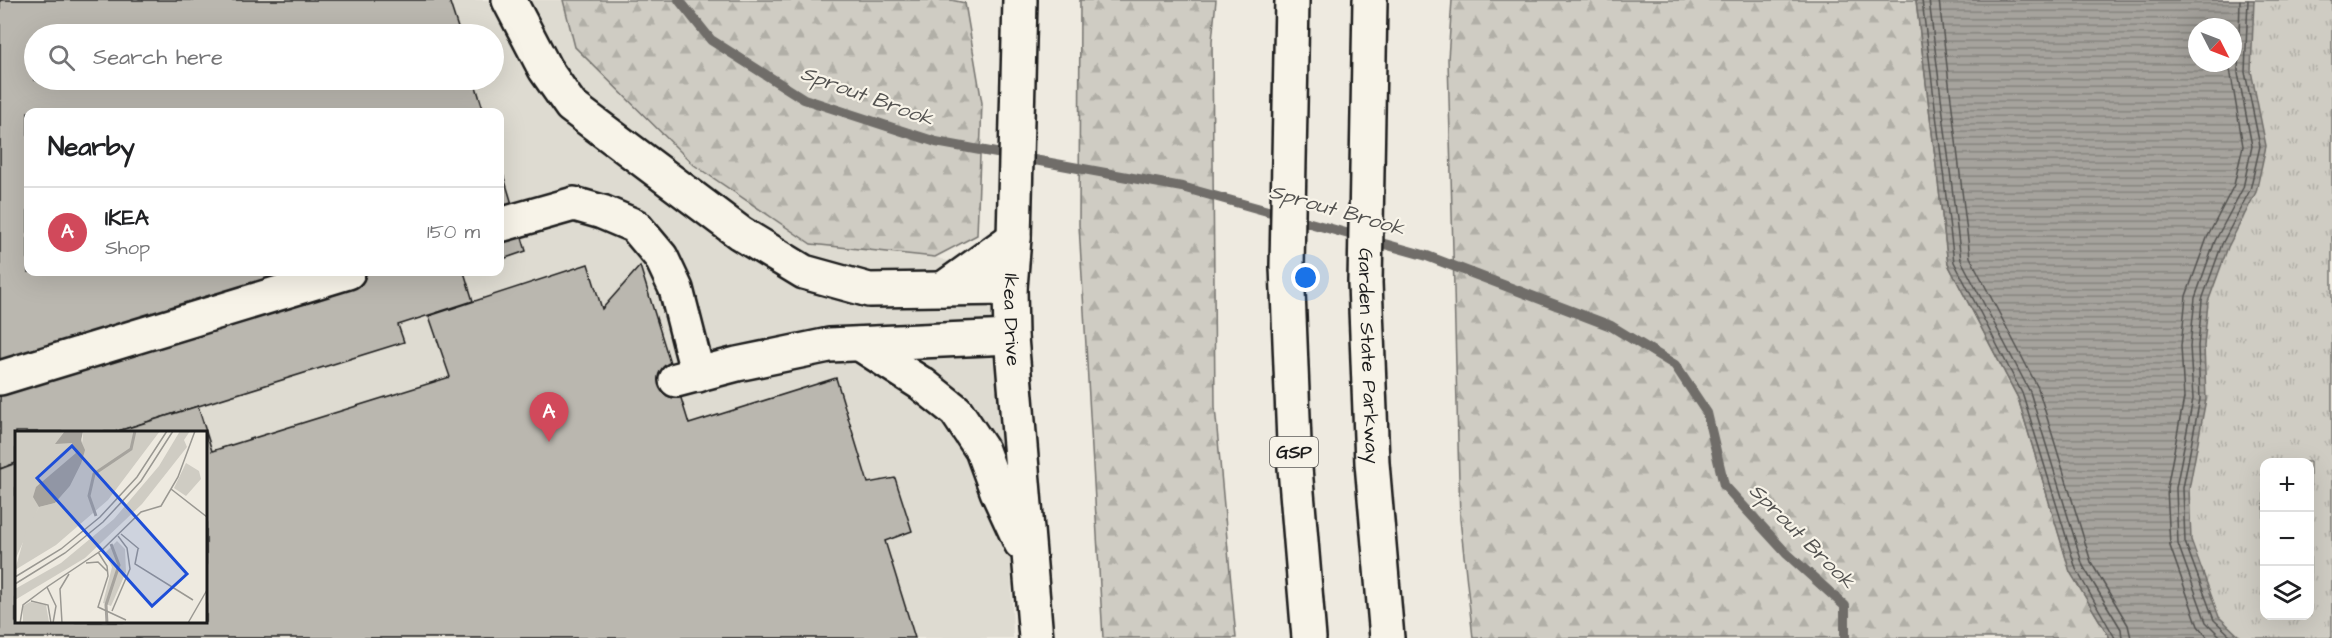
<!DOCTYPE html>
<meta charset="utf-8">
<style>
body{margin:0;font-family:"Architects Daughter",sans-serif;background:#f2f2f2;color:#202124}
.controls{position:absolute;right:18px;bottom:18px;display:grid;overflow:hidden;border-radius:12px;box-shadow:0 6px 24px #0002}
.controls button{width:54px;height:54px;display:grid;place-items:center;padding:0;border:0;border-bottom:2px solid #e0e0e0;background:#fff;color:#202124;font:30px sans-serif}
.compass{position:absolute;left:2188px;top:18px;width:54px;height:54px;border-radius:50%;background:#fff;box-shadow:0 6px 24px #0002;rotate:132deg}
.you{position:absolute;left:1306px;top:278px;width:21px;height:21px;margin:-15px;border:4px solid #fff;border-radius:50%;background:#1a73e8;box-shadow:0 0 0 9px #1a73e833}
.badge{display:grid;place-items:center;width:39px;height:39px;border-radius:50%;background:#d1495b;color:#fff;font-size:20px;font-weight:700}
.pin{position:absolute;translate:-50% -50px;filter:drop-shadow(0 2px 3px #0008)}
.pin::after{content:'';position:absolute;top:32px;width:21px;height:18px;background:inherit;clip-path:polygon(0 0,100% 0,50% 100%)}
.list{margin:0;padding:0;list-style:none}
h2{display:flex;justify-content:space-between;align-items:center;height:78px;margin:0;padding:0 24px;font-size:26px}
h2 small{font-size:20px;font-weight:400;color:#757577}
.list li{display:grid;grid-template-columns:39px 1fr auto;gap:18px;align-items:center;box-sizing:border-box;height:90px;padding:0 24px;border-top:2px solid #e0e0e0}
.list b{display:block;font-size:22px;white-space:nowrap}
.list p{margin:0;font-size:20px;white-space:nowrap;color:#757577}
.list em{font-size:20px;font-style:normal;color:#757577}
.icon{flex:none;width:33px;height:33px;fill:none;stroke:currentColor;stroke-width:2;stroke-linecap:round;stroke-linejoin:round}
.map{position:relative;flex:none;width:2332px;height:638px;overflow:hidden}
.search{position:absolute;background:#fff;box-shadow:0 6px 24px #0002;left:24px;top:24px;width:480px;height:66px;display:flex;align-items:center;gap:15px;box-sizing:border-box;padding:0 21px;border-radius:33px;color:#757577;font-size:22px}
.panel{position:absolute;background:#fff;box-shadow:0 6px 24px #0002;left:24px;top:108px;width:480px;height:168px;border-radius:12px}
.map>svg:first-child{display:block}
.built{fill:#dedbd1;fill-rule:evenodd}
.grass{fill:url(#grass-tufts);stroke:#767470;stroke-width:1.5;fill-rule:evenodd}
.forest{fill:url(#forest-firs);stroke:#767470;stroke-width:1.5}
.water{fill:url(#water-rules);stroke:#6f6d69;stroke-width:1.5;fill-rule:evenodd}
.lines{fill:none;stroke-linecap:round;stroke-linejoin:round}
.shore{stroke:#535250;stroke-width:1.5}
.stream{stroke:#6f6d69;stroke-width:10}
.building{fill:#bab7af;stroke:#1c1c1c;stroke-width:1.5}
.minor-casing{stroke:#1c1c1c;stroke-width:38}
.highway-casing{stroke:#1c1c1c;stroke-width:38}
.minor{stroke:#f7f3e8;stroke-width:33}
.highway{stroke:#f7f3e8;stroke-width:33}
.labels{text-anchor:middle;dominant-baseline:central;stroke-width:4.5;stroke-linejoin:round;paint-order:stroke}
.shield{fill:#f7f3e8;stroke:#5e5c59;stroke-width:1.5}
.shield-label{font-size:18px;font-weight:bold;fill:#1c1c1c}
.street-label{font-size:20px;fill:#1c1c1c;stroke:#f7f3e8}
.water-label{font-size:21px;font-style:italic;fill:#535250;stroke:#f7f3e8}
.inset-river{fill:none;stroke:#a6a39d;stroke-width:3}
.inset-road{fill:none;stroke:#9a9892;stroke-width:1.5}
.view{fill:#1d4ed8;fill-opacity:0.15;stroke:#1d4ed8;stroke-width:3}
.inset-edge{fill:none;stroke:#1c1c1c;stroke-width:3}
</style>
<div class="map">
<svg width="2332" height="638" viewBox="0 0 2332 638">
<defs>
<pattern id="grass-tufts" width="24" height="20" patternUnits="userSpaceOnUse" patternTransform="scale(1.5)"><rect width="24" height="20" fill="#cfccc3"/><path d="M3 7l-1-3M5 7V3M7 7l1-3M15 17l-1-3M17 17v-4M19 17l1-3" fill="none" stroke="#b1afa7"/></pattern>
<pattern id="forest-firs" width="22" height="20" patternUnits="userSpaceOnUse" patternTransform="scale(1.5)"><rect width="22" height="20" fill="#cfccc3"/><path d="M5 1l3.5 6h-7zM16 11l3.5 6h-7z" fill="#b1afa7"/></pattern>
<pattern id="water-rules" width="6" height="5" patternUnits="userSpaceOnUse" patternTransform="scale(1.5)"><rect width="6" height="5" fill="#a6a39d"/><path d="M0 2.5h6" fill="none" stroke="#86847f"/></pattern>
</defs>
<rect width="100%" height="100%" fill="#eeeae0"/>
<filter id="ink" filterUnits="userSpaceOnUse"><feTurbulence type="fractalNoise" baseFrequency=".0167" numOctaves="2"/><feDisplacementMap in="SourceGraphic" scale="12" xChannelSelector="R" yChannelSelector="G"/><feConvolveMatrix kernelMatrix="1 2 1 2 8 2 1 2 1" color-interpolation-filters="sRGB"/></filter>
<g filter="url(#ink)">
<!-- built -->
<path class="built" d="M0,0H563L575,47L694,165L811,244L935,257L994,276L1009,489L1013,638H0ZM34,34H494V80H34ZM28,112H500V272H28ZM16,432H206V622H16Z"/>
<!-- grass -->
<path class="grass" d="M1916,0H2332V638H2110ZM2197,27H2233V63H2197ZM2264,462H2310V616H2264Z"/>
<!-- forest -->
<g class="forest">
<polygon points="563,0 951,0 965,3 982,103 977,235 935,257 811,244 694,165 575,47"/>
<polygon points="1080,0 1216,0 1212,41 1215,407 1236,638 1103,638 1079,225"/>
<polygon points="1452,0 1916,0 1948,264 2018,398 2070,571 2110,638 1473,638 1460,519 1448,59"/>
</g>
<!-- water -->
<path class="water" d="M1916,0H2254L2251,71L2266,146L2256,192L2228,247L2208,302L2204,346L2206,399L2189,489L2191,540L2219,617L2241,638H2110L2070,572L2018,398L1948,264ZM2197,27H2233V63H2197Z"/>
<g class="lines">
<!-- shore -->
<g class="shore">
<polyline points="1922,0 1954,262 2023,395 2076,569 2115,638"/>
<polyline points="1929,0 1961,260 2030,392 2083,566 2121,629 2122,638"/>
<polyline points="1939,0 1970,257 2038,388 2091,562 2128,625 2131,638"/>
<polyline points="2208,638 2198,626 2170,546 2167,488 2184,398 2181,346 2186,296 2207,238 2234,185 2243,146 2229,63"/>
<polyline points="2222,638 2206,622 2178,544 2176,488 2193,399 2190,346 2195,298 2215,241 2243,188 2252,146 2238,73 2240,0"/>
<polyline points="2233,638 2214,620 2185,542 2183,488 2200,399 2198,346 2202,300 2222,244 2250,190 2260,146 2245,72 2248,0"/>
</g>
<!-- stream -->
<polyline class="stream" points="679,0 711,40 804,99 936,142 1182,187 1427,256 1611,326 1675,365 1707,413 1724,485 1786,553 1845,606 1845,638"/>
</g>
<!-- building -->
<g class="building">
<polygon points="0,0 449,0 460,34 34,34 34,80 474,80 484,112 28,112 28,272 464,272 473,301 398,325 404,342 115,432 16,432 16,463 0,469"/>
<polygon points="500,164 526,251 500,260"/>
<polygon points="588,264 602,309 640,266 689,424 836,378 868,483 895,478 912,531 885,541 915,638 0,638 0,469 16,463 16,622 206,622 206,432 115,432 198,406 212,451 450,377 429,316"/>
</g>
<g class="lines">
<defs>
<g id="minor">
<polyline points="509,0 545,69 571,106 740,233 804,272 869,290 1010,288"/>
<path id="s1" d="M1020,0L1014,238L1010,288L1011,337L1036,638"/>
<polyline points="500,225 574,204 602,212 635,226 661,257 676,289 698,375"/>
<polyline points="943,289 1014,238"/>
<polyline points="860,344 922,384 956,411 982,450 997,491 1021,543"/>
<polyline points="0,378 348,272"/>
<polyline points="676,380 737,364 829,345 1011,337"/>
</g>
<g id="highway">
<polyline points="1292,0 1287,266 1295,468 1309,638"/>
<path id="s2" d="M1370,0L1365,283L1372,463L1387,638"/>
</g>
</defs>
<!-- minor casing -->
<use href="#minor" class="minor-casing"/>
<!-- highway casing -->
<use href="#highway" class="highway-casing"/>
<!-- minor -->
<use href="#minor" class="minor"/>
<!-- highway -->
<use href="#highway" class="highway"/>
</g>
</g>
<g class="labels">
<!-- shield labels -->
<rect class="shield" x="1270" y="437" width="48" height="30" rx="4.5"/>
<g class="shield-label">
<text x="1294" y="452">GSP</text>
</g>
<!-- street labels -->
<g class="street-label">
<text stroke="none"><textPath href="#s1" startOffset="320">Ikea Drive</textPath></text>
<text stroke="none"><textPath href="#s2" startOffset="356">Garden State Parkway</textPath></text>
</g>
<!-- water labels -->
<g class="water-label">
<text transform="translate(867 96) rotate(20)">Sprout Brook</text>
<text transform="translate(1337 210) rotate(16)">Sprout Brook</text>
<text transform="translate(1802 536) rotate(45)">Sprout Brook</text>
</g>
</g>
<!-- overview -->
<g transform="translate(15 431)">
<rect width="192" height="192" fill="#eeeae0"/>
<path d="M0,0H68L65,6L69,14L24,76L0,129Z" fill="#cfccc3"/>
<path d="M68,0H145L93,69L41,114L0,139L11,100L24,76L40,72L55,55L66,33ZM165,0H175L169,9L172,16L127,73L70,127L0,169V158L46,132L99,88L144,35ZM171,32L184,40L186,48L171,65L159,57ZM102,110L110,118L111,141L96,175L88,172L97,136L90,122Z" fill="#cfccc3"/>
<path d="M15,171L31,174L34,191L8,192V175Z" fill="#cfccc3"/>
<path d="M50,0H68L66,10L70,19L66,33L55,55L40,72L24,76L18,66L21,56L61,22L57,12L40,13Z" fill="#a6a39d"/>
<path class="inset-river" d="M81,85L74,65L79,43L116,18L120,0M92,192L91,174L104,134L96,113"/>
<path class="inset-road" d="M156,58L192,86M106,103L124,118M123,118L120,133L178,169M83,121L92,135L93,145L83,176L111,189M71,132L83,131L92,140M0,146L46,118L85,86L122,46L152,0M0,153L50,122L88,91L126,50L158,0M16,170L33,174L36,192M97,180L115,138L112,117L103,105M5,192L8,174L32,156M38,192L41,175L32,156L87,119L126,81L146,75L163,46L180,0M47,192L45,158L54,143M173,192L192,159"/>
<path class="view" d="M57,15L172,143L137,175L22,47Z"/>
<rect width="192" height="192" class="inset-edge"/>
</g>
</svg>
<div class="controls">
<button>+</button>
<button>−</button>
<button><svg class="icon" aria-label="layers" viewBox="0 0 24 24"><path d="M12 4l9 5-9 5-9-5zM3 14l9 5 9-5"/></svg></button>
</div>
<svg class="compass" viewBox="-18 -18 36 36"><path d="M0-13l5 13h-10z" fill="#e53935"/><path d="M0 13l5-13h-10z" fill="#757577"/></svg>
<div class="you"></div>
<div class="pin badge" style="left:549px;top:442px">A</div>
<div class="search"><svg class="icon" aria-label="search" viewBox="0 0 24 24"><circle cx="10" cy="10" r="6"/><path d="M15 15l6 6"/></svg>Search here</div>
<section class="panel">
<h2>Nearby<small></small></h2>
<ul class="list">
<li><span class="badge">A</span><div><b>IKEA</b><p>Shop</p></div><em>150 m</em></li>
</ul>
</section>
</div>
